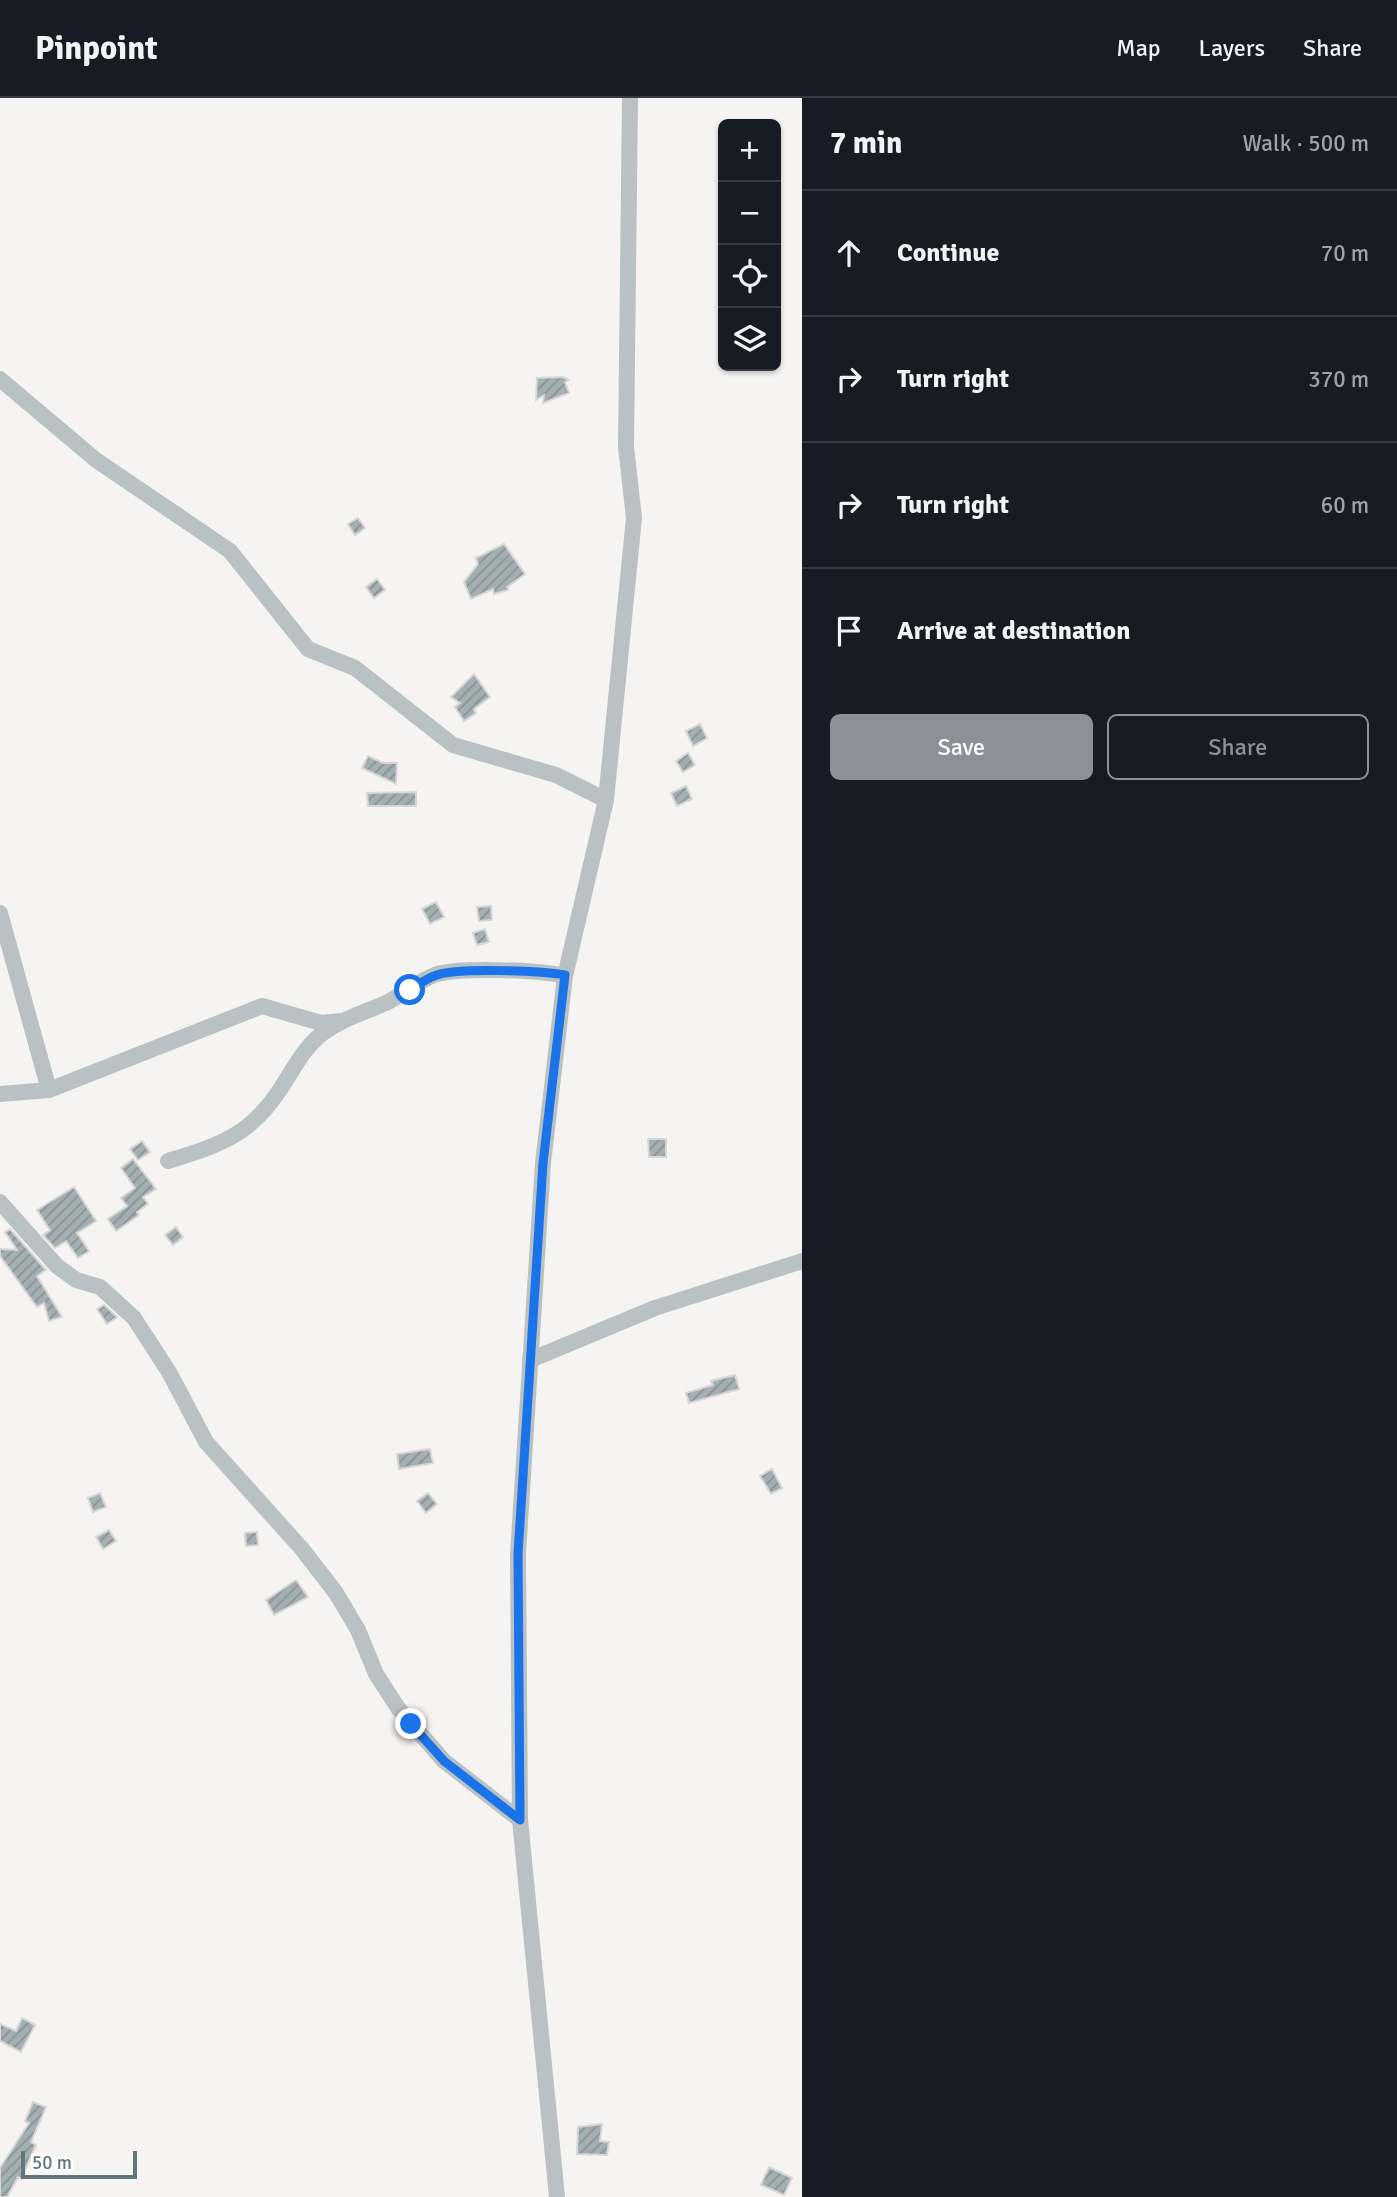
<!DOCTYPE html>
<meta charset="utf-8">
<style>
body{margin:0;font-family:Signika,sans-serif;background:#242831;color:#f1f3f6}
.controls{position:absolute;right:21px;top:21px;display:grid;overflow:hidden;border-radius:10px;box-shadow:0 2px 5px #0004}
.controls button{width:63px;height:63px;display:grid;place-items:center;padding:0;border:0;border-bottom:2px solid #363941;background:#171b24;color:#f1f3f6;font:35px sans-serif}
.scale{position:absolute;left:21px;bottom:18px;width:116px;box-sizing:border-box;padding-left:7px;border:4px solid #62777b;border-top:0;font-size:19px;line-height:24px;white-space:nowrap;color:#62777b;-webkit-text-stroke:5px #fff;paint-order:stroke}
.stop{position:absolute;width:21px;height:21px;margin:-16px;border:5px solid #1a73e8;border-radius:50%;background:#fff}
.stop.end{background:#1a73e8;border-color:#fff;box-shadow:0 2px 7px #0008}
.list{margin:0;padding:0;list-style:none}
h2{display:flex;justify-content:space-between;align-items:center;height:91px;margin:0;padding:0 28px;font-size:30px}
h2 small{font-size:23px;font-weight:400;color:#9ea1a6}
.list li{display:grid;grid-template-columns:46px 1fr auto;gap:21px;align-items:center;box-sizing:border-box;height:126px;padding:0 28px;border-top:2px solid #363941}
.list b{display:block;font-size:26px;white-space:nowrap}
.list em{font-size:23px;font-style:normal;color:#9ea1a6}
.actions{display:flex;gap:14px;padding:21px 28px}
.actions a{flex:1;padding:16px 0;border:2px solid #8c9099;border-radius:10px;text-align:center;font-size:24px;color:#8c9099}
.actions .main{background:#8c9099;color:#fff}
.icon{flex:none;width:38px;height:38px;fill:none;stroke:currentColor;stroke-width:2;stroke-linecap:round;stroke-linejoin:round}
.map{position:relative;flex:none;width:802px;height:2099px;overflow:hidden}
header{display:flex;align-items:center;gap:42px;box-sizing:border-box;height:98px;padding:0 35px;background:#171b24;border-bottom:2px solid #363941}
header strong{font-size:33px}
nav{display:flex;gap:38px;margin-inline-start:auto;font-size:24px}
main{display:flex}
aside{flex:1;background:#171b24}
.map>svg:first-child{display:block}
.building{fill:url(#building-hatch);stroke:#d7d6d5;stroke-width:2}
.lines{fill:none;stroke-linecap:round;stroke-linejoin:round}
.street{stroke:#bac1c2;stroke-width:16}
.route{stroke:#1a73e8;stroke-width:9}
</style>
<header>
<strong>Pinpoint</strong>
<nav><a>Map</a><a>Layers</a><a>Share</a></nav>
</header>
<main>
<div class="map">
<svg width="802" height="2099" viewBox="0 0 802 2099">
<defs>
<pattern id="building-hatch" width="6" height="6" patternUnits="userSpaceOnUse" patternTransform="scale(1.75)"><rect width="6" height="6" fill="#a4afb1"/><path d="M-1 1l2-2M0 6l6-6M5 7l2-2" fill="none" stroke="#899395"/></pattern>
</defs>
<rect width="100%" height="100%" fill="#f5f4f2"/>
<!-- building -->
<g class="building">
<polygon points="563,279 569,282 565,284 569,295 543,305 544,297 536,302 537,280"/>
<polygon points="358,420 365,430 355,437 348,426"/>
<polygon points="504,446 525,476 507,489 508,492 494,496 493,491 471,501 464,484 478,466 476,460"/>
<polygon points="377,481 385,492 374,500 366,489"/>
<polygon points="474,576 490,599 474,611 476,615 464,623 455,609 460,605 451,599"/>
<polygon points="700,626 707,640 693,648 686,633"/>
<polygon points="688,655 695,667 683,674 676,663"/>
<polygon points="368,658 383,665 397,665 396,686 362,670"/>
<polygon points="686,688 692,701 677,708 671,695"/>
<polygon points="416,694 416,708 368,708 367,695"/>
<polygon points="436,804 444,819 430,826 422,811"/>
<polygon points="491,808 492,822 479,823 477,809"/>
<polygon points="485,831 489,844 477,847 473,835"/>
<polygon points="648,1041 666,1041 666,1059 649,1059"/>
<polygon points="142,1043 150,1054 138,1062 130,1051"/>
<polygon points="133,1061 156,1091 143,1099 148,1106 137,1114 139,1117 116,1133 108,1121 127,1108 121,1100 135,1090 121,1070"/>
<polygon points="74,1089 96,1123 77,1135 89,1153 78,1160 66,1143 55,1150 43,1137 50,1132 37,1112"/>
<polygon points="176,1129 183,1139 173,1147 165,1137"/>
<polygon points="10,1131 46,1172 37,1178 62,1219 49,1223 44,1205 37,1209 0,1158 0,1151 17,1152 5,1134"/>
<polygon points="104,1207 117,1219 107,1226 97,1211"/>
<polygon points="735,1277 739,1291 689,1305 686,1295 713,1287 711,1283"/>
<polygon points="430,1351 433,1365 399,1371 397,1356"/>
<polygon points="772,1371 782,1390 771,1396 760,1378"/>
<polygon points="100,1395 106,1409 93,1414 88,1400"/>
<polygon points="428,1395 437,1406 426,1415 417,1403"/>
<polygon points="109,1432 116,1443 103,1451 96,1439"/>
<polygon points="257,1434 258,1447 246,1448 245,1435"/>
<polygon points="296,1482 308,1499 274,1517 266,1502"/>
<polygon points="22,1920 35,1927 21,1954 0,1943 0,1926 16,1933"/>
<polygon points="33,2004 46,2009 31,2044 36,2047 21,2081 18,2079 7,2099 0,2099 0,2070 29,2025 25,2023"/>
<polygon points="602,2026 600,2043 609,2044 607,2057 577,2056 578,2029"/>
<polygon points="769,2069 792,2080 784,2097 761,2087"/>
</g>
<g class="lines">
<!-- street -->
<g class="street">
<polyline points="0,281 96,362 230,453 308,551 355,570 453,647 556,677 606,702"/>
<polyline points="0,815 49,992"/>
<polyline points="0,996 49,992 262,908 321,925 341,923"/>
<path d="M168,1063C220,1047 251,1037 281,990C293,972 302,953 319,938C339,922 363,915 386,905C403,897 419,882 437,876C463,869 538,872 565,878"/>
<polyline points="0,1104 57,1168 76,1182 100,1189 134,1220 169,1274 206,1344 302,1451 336,1495 358,1532 376,1576 398,1610 444,1663 520,1722"/>
<polyline points="530,1262 655,1210 802,1163"/>
<polyline points="557,2099 520,1722 518,1456 543,1065 565,878 606,702 634,420 626,349 630,0"/>
</g>
</g>
<g class="lines">
<!-- route -->
<path class="route" d="M410,892C418,887 426,881 434,878C455,869 541,873 565,877L543,1065L518,1456L520,1722L444,1663L411,1626"/>
</g>
</svg>
<div class="controls">
<button>+</button>
<button>−</button>
<button><svg class="icon" aria-label="locate" viewBox="0 0 24 24"><circle cx="12" cy="12" r="6"/><path d="M12 2v4M12 18v4M2 12h4M18 12h4"/></svg></button>
<button><svg class="icon" aria-label="layers" viewBox="0 0 24 24"><path d="M12 4l9 5-9 5-9-5zM3 14l9 5 9-5"/></svg></button>
</div>
<div class="scale">50 m</div>
<div class="stop" style="left:410px;top:892px"></div>
<div class="stop end" style="left:411px;top:1626px"></div>
</div>
<aside>
<h2>7 min<small>Walk · 500 m</small></h2>
<ul class="list">
<li><svg class="icon" aria-label="ahead" viewBox="0 0 24 24"><path d="M12 20V5M6 11l6-6 6 6"/></svg><div><b>Continue</b></div><em>70 m</em></li>
<li><svg class="icon" aria-label="right" viewBox="0 0 24 24"><path d="M7 20v-9h11M14 6l5 5-5 5"/></svg><div><b>Turn right</b></div><em>370 m</em></li>
<li><svg class="icon" aria-label="right" viewBox="0 0 24 24"><path d="M7 20v-9h11M14 6l5 5-5 5"/></svg><div><b>Turn right</b></div><em>60 m</em></li>
<li><svg class="icon" aria-label="arrive" viewBox="0 0 24 24"><path d="M6 21V4h12l-3 4 3 4H6"/></svg><div><b>Arrive at destination</b></div></li>
</ul>
<div class="actions"><a class="main">Save</a><a>Share</a></div>
</aside>
</main>
